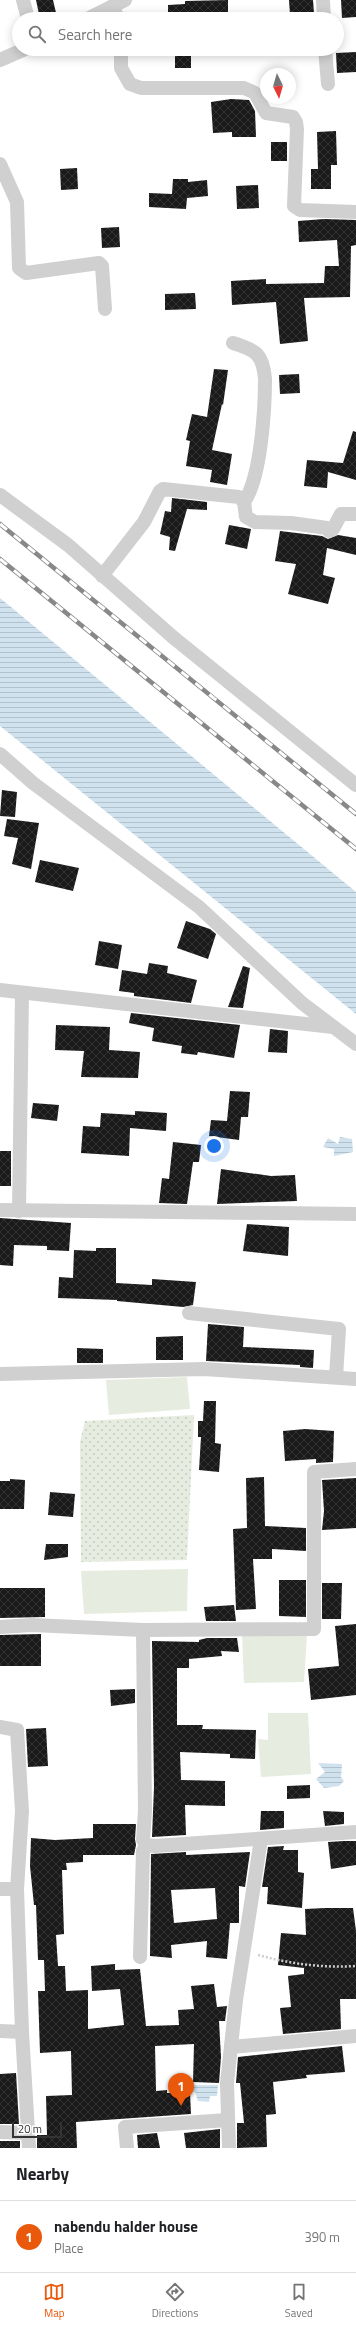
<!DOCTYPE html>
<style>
body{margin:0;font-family:"Titillium Web",sans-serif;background:#f2f2f2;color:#202124}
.compass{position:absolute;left:260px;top:68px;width:36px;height:36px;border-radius:50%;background:#fff;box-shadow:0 2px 10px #0003;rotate:175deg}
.scale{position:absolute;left:12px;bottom:10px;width:50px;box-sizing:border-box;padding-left:4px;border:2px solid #333;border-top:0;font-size:11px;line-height:14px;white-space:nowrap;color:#333;-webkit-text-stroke:3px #fff;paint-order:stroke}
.you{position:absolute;left:214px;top:1146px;width:14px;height:14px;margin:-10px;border:3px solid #fff;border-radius:50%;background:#1a73e8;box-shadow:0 0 0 6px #1a73e833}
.badge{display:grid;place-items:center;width:26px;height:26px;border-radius:50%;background:#ea580c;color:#fff;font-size:13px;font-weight:700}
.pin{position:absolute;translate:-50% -33px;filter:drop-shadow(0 1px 2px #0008)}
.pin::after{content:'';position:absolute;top:21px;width:14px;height:12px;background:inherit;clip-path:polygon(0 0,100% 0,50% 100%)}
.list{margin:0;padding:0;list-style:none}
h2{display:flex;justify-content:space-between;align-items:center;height:52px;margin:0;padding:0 16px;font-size:17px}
h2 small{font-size:13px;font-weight:400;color:#757577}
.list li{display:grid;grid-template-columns:26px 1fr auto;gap:12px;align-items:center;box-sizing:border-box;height:72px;padding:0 16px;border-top:1px solid #e0e0e0}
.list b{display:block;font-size:15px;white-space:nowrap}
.list p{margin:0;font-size:13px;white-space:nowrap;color:#757577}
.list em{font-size:13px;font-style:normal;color:#757577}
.icon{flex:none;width:22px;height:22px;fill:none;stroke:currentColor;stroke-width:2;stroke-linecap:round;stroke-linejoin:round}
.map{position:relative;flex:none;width:356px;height:2148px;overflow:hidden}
.search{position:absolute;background:#fff;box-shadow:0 2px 10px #0003;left:12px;right:12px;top:12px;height:44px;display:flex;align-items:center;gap:10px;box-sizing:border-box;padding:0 14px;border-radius:22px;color:#757577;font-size:15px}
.sheet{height:124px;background:#fff}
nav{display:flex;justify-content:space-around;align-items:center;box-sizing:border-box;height:56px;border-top:1px solid #e0e0e0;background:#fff;font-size:11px;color:#757577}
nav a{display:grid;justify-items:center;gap:2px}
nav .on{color:#ea580c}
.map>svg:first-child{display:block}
.green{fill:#e6ecdf}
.park{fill:url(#park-dots)}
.water{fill:url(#water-rules)}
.building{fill:url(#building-cross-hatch);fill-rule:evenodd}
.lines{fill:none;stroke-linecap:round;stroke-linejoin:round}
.path{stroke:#cdcdcd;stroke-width:2.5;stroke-dasharray:2 2;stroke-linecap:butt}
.street{stroke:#d0d0d0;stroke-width:14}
.rail-casing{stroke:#888;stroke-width:4.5}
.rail{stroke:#fff;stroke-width:3;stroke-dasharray:9;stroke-linecap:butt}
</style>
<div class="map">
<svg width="356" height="2148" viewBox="0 0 356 2148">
<defs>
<pattern id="park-dots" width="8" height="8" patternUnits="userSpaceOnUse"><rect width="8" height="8" fill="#e6ecdf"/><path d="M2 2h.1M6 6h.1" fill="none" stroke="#c6cbc0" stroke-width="1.8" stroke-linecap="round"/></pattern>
<pattern id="water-rules" width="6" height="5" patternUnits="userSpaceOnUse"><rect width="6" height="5" fill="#cfe2ee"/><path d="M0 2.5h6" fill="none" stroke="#b2c2cd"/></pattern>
<pattern id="building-cross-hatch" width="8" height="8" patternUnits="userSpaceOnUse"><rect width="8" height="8" fill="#1a1a1a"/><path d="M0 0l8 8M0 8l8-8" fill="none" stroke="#333"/></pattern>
</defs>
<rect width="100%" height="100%" fill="#fff"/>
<!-- green -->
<g class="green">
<polygon points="187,1377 190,1409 109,1415 106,1380"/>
<polygon points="188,1569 187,1611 84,1614 81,1571"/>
<polygon points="307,1634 304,1682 244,1683 242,1635"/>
<polygon points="268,1713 308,1713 311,1774 261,1777 258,1739 268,1740"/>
</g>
<!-- park -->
<polygon class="park" points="194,1415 187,1560 81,1562 80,1442 85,1421"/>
<!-- water -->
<g class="water">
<polygon points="0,598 356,892 356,1014 0,726"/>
<polygon points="340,1137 352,1139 353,1152 334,1156 334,1149 323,1147 328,1138 338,1144"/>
<polygon points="318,1763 342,1764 341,1777 344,1781 339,1786 324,1788 316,1779 325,1772"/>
<polygon points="188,2085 218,2085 217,2096 210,2096 209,2102 198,2101 195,2092 189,2091"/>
</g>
<!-- building -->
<g class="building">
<polygon points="36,0 53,0 57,17 40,19"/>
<polygon points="228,0 228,16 204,16 204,19 168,19 168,5 185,4 185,1"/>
<polygon points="289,0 313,0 314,13 290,15"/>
<polygon points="341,0 356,0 356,17 342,18"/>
<rect x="175" y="49" width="16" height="19"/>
<polygon points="356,52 356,72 337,73 336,53"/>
<polygon points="231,99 249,100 255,111 256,137 232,137 232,132 213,133 211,102"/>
<polygon points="336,131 337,165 331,165 331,189 311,189 311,169 318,169 317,132"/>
<rect x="271" y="142" width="16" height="19"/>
<polygon points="77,168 78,189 61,190 60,169"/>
<polygon points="173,179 188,179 188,182 207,180 208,196 187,198 186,209 149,207 149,193 172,194"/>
<polygon points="258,185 259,208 237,209 236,186"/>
<polygon points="324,219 356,220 356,245 351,246 350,297 304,298 308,341 280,344 276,302 232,305 231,281 266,279 266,284 324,283 325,266 339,266 337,240 299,242 298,221"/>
<polygon points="119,227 120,247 102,248 101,228"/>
<polygon points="195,293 196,309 165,310 165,294"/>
<polygon points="214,369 228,370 223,405 222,404 212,450 232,454 227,485 210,482 212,470 186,466 190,441 186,440 192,414 207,417"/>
<polygon points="299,374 300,393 280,394 279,375"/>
<polygon points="353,431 356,432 356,480 328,472 327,488 304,486 307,460 343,463"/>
<polygon points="172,498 207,502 207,510 187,509 175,551 169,550 170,537 160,534 165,511 171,512"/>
<polygon points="229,525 251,529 247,549 225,544"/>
<polygon points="280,531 322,536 328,539 338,535 356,538 356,555 327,548 323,575 335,578 328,604 288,594 296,564 275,561"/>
<polygon points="2,790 17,792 15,817 0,816"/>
<polygon points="7,819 39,823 31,869 12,864 18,838 4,836"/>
<polygon points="40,860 79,868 73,891 35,882"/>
<polygon points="186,921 210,929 216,934 208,959 177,948"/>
<polygon points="99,941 122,945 118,969 95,965"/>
<polygon points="149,963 168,966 167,973 197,980 191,1003 134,996 134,993 119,991 122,970 147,974"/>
<polygon points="243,966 250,968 243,1008 228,1007"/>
<polygon points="131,1013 240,1025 234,1058 198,1052 197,1055 181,1053 182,1046 152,1041 154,1028 129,1023"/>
<polygon points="56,1025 110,1027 109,1050 140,1052 138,1078 81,1077 84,1051 55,1050"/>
<polygon points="270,1029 288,1031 287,1053 268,1052"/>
<polygon points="230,1091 250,1092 248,1117 241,1117 239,1140 209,1136 211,1120 227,1121"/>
<polygon points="33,1103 59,1105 57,1121 31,1118"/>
<polygon points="135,1111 167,1113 166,1131 130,1128 129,1156 81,1153 83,1126 100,1127 101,1113 135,1115"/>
<polygon points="173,1142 201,1145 199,1162 193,1162 187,1204 159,1203 162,1178 169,1179"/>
<rect x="0" y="1151" width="11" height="35"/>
<polygon points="221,1169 271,1176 295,1175 297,1201 217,1204"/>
<polygon points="0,1218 71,1223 69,1251 47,1250 47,1246 14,1245 13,1266 0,1265"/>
<polygon points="247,1224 289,1227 288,1256 243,1251"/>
<polygon points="96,1248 116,1248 116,1283 152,1285 152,1279 196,1282 193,1305 183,1307 117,1301 117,1300 58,1298 59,1277 73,1278 74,1250 96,1251"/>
<polygon points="208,1324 244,1327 243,1347 314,1350 313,1368 300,1367 300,1365 206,1361"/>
<polygon points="183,1336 183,1360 156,1360 156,1337"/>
<polygon points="77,1348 103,1349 103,1363 77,1363"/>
<polygon points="204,1401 216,1401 215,1443 221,1444 219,1472 199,1470 201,1437 198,1437 198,1421 203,1421"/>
<polygon points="305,1429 334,1431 333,1462 316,1463 316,1459 285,1461 283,1431"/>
<polygon points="264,1477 265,1526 306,1528 306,1551 272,1549 272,1559 253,1559 256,1609 236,1610 233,1529 247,1528 246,1478"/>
<polygon points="356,1478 356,1528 322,1530 324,1511 322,1480"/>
<polygon points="10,1479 25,1480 24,1509 0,1509 0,1481 10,1481"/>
<polygon points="50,1492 75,1494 73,1517 48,1515"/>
<polygon points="46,1544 68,1544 68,1557 44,1560"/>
<polygon points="279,1580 306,1580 306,1617 279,1616"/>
<polygon points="322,1583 342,1583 341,1619 322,1619"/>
<polygon points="0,1588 45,1588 45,1617 0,1618"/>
<polygon points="234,1605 236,1621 206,1621 204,1607"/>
<polygon points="356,1624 356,1695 311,1700 308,1669 339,1666 335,1626"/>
<polygon points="41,1634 41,1666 0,1666 0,1635"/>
<polygon points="207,1638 237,1638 239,1652 221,1651 222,1656 189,1659 189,1668 177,1668 177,1725 203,1725 202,1729 256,1730 255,1759 230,1758 230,1754 180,1752 181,1780 225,1781 225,1806 185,1805 186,1835 152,1837 154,1787 152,1641 199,1642 199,1640"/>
<polygon points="135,1689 135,1703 111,1706 110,1690"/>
<polygon points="46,1728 48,1766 28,1767 26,1729"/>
<polygon points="310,1785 310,1798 287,1799 287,1786"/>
<polygon points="261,1811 284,1811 284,1828 260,1830"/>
<polygon points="323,1811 344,1812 344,1824 325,1826"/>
<polygon points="93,1824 136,1824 135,1839 136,1845 134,1855 83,1855 83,1862 66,1863 67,1870 62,1870 64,1934 56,1935 58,1966 65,1966 66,1991 88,1990 88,2029 124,2025 120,1989 92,1991 91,1966 115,1964 115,1970 140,1969 146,2026 179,2025 178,2010 194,2009 191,1986 214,1984 217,2007 227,2006 225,2021 219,2021 221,2057 219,2083 193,2082 194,2044 155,2046 156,2091 167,2090 167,2093 190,2093 191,2114 76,2122 77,2148 37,2148 37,2135 47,2135 46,2096 72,2095 71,2051 40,2053 38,1991 45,1991 44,1960 38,1960 36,1905 34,1905 30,1866 31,1838 55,1840 93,1838"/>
<polygon points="344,1841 356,1841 356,1865 331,1869 328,1842"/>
<polygon points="284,1846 283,1850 298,1850 298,1872 304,1873 302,1908 267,1904 268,1887 262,1887 268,1847"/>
<path d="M186,1852V1855L250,1852L245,1887L239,1886V1923H230L227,1959L206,1957L207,1941L171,1945L172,1958L150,1956L151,1854ZM215,1888L217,1919L174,1923L171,1890Z"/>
<polygon points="325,1908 353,1908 356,1931 356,1999 340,1999 341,2029 283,2034 280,2008 291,2007 288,1976 304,1974 304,1968 278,1965 281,1933 306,1935 305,1909"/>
<polygon points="342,2046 345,2072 306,2075 307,2078 273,2082 276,2114 266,2115 267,2147 237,2148 237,2123 244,2123 240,2083 236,2083 238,2057"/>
<polygon points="16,2073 19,2124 0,2124 0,2074"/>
<polygon points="220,2129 220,2148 186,2148 184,2133"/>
<polygon points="157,2133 160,2148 138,2148 137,2135"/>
<rect x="0" y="2141" width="20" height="7"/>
</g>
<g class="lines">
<!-- path -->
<path class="path" d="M258,1955C291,1964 322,1968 356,1966"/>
<!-- street -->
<g class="street">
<polyline points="23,0 28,19"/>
<polyline points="323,0 324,19"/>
<polyline points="113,6 118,19"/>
<polyline points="87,19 125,0"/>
<polyline points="121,49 121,68 130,84 141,88 244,88 255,93 266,113 293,117 296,122 297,129 294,206 300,210 356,212"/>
<polyline points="325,49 328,84"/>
<polyline points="0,60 25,49"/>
<polyline points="0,164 17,202 19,268 26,273 99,263 102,266 105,309"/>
<path d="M233,343C256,350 263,354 265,379C265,409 261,478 244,502"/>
<polyline points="0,495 68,545 174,638 356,785"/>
<polyline points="102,576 144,522 160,491 163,489 239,497 244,502 246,517 255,522 291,523 327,528 329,531 333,529 341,514 356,514"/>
<polyline points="0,754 33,783 199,907 302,1003 356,1044"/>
<polyline points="0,990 333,1027"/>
<polyline points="0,1210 356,1214"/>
<polyline points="19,1211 22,993"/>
<polyline points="189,1313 339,1329 336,1377"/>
<polyline points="0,1374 204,1369 356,1379"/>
<polyline points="356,1469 314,1472 314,1629 143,1630 145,1811 143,1840 147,1845 155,1846 356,1832"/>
<polyline points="0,1627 32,1625 143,1630"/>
<polyline points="0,1727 17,1730 22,1811 17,1889 22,2032 29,2148"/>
<polyline points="0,1889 17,1889"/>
<polyline points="140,1957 143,1851 147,1845"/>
<polyline points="0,2031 22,2032"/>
<polyline points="231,2047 356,2036"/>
<polyline points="0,2132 27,2133"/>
<polyline points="127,2148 125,2127 228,2120"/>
<polyline points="229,2148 227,2083 236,2000 261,1839"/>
</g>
<defs>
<g id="rail">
<polyline points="0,524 356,814"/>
<polyline points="0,559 356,849"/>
</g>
</defs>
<!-- rail casing -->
<use href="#rail" class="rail-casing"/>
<!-- rail -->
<use href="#rail" class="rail"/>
</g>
</svg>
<svg class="compass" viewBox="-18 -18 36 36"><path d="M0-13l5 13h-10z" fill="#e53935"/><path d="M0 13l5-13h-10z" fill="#757577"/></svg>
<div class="scale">20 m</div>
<div class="you"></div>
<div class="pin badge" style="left:181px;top:2106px">1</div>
<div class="search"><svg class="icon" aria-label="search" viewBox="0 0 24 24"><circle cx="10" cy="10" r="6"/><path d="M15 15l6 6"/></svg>Search here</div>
</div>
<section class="sheet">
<h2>Nearby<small></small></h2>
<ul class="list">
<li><span class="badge">1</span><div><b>nabendu halder house</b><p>Place</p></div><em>390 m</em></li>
</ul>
</section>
<nav>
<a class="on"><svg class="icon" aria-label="map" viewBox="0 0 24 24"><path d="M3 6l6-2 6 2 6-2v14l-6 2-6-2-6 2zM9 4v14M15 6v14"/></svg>Map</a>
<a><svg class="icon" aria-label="directions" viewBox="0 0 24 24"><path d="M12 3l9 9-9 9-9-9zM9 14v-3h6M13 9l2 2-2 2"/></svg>Directions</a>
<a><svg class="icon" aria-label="saved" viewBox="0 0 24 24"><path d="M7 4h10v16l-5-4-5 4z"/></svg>Saved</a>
</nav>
